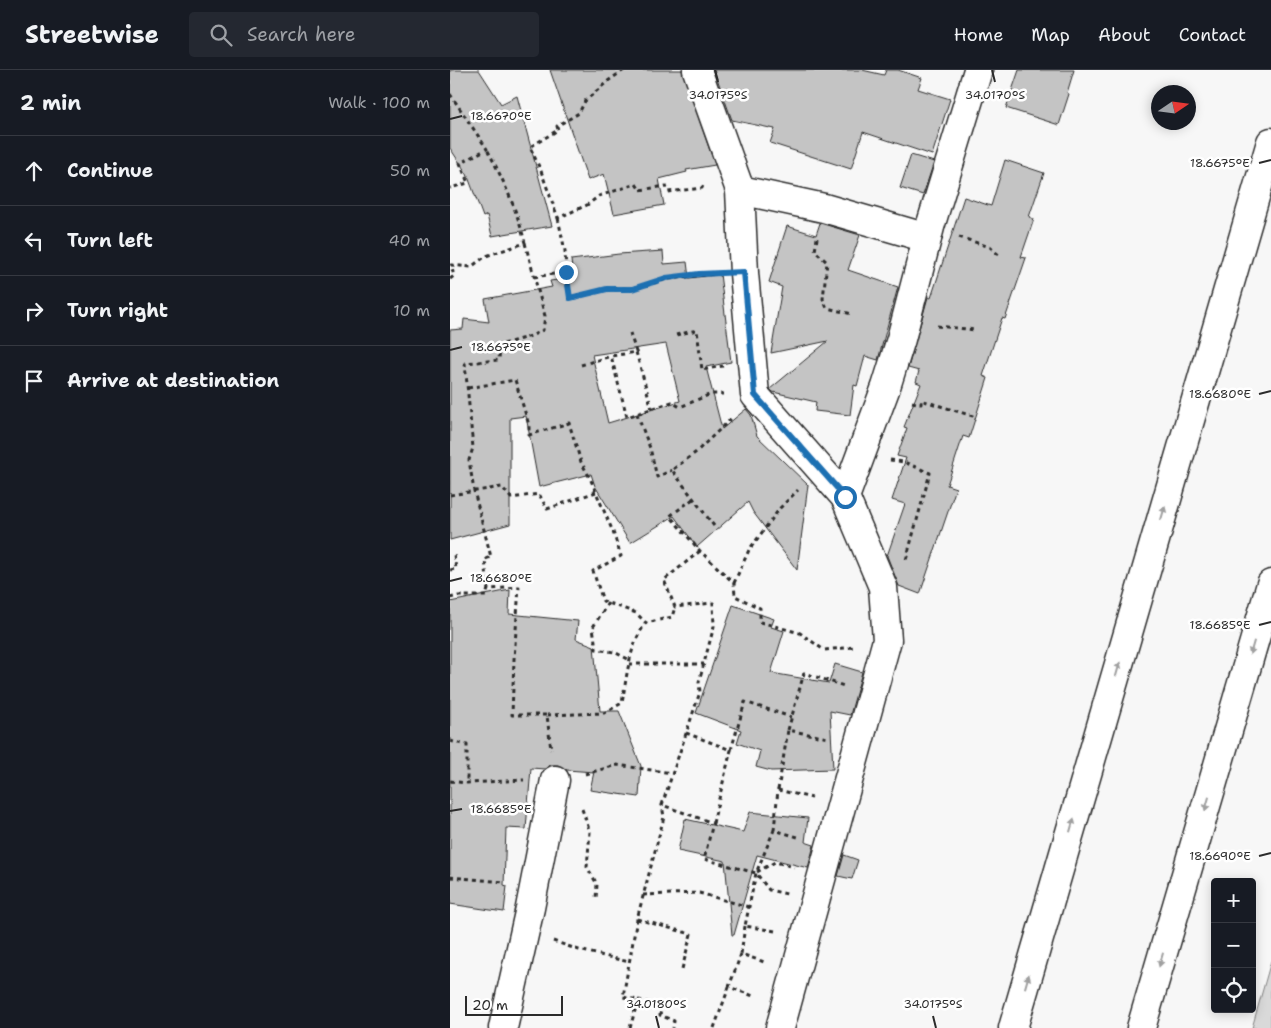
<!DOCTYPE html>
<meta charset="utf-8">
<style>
body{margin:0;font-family:"Shantell Sans",sans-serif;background:#242831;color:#f1f3f6}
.controls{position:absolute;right:15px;bottom:15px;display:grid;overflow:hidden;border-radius:5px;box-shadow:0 2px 12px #0003}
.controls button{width:45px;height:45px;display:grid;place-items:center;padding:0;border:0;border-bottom:1px solid #363941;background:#171b24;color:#f1f3f6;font:25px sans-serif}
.compass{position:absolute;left:701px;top:15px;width:45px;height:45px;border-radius:50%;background:#171b24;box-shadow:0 2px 12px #0003;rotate:77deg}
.scale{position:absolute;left:15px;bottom:12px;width:98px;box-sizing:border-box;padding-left:5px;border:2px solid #2b2b2b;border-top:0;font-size:14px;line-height:18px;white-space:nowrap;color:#2b2b2b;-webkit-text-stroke:4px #fff;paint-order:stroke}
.stop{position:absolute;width:15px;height:15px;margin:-11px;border:4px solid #1f6fb2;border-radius:50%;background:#fff}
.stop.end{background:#1f6fb2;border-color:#fff;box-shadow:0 1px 5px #0008}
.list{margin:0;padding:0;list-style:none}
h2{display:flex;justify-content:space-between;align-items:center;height:65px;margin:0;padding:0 20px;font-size:21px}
h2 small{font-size:16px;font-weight:400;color:#9ea1a6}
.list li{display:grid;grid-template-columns:32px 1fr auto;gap:15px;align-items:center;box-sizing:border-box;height:70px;padding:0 20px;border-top:1px solid #363941}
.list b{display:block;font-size:19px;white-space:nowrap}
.list em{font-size:16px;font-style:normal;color:#9ea1a6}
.icon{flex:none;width:28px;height:28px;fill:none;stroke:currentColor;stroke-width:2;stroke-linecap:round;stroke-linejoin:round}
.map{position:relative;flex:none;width:821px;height:958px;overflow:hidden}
header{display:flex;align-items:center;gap:30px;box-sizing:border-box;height:70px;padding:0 25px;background:#171b24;border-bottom:1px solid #363941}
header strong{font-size:24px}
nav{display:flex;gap:28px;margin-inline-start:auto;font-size:18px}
.search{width:350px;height:45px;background:#242831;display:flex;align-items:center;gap:12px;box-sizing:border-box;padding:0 18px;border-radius:5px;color:#9ea1a6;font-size:19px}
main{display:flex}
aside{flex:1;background:#171b24}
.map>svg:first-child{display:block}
.green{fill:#d9d9d9;stroke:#828282}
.building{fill:#c4c4c4;stroke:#2b2b2b;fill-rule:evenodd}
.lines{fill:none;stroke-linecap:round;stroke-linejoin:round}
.minor-casing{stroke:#2b2b2b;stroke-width:31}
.motorway-casing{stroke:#2b2b2b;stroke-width:31}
.path{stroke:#2b2b2b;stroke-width:3;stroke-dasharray:4 4;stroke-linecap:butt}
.minor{stroke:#fff;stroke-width:28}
.motorway{stroke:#fff;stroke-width:28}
.oneway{fill:#a0a0a0}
.route{stroke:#1f6fb2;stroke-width:6}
.ticks{fill:none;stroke:#2b2b2b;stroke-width:2}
.ticks-label{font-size:12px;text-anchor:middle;fill:#2b2b2b;stroke:#fff;stroke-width:5;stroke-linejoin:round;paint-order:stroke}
</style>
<header>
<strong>Streetwise</strong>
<div class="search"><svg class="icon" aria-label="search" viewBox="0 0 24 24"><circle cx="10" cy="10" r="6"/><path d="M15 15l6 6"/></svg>Search here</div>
<nav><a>Home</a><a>Map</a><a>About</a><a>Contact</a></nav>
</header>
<main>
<aside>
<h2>2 min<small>Walk · 100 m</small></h2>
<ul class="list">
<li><svg class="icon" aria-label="ahead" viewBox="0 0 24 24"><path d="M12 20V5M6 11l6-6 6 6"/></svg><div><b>Continue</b></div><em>50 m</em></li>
<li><svg class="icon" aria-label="left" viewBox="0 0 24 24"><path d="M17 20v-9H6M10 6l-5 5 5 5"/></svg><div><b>Turn left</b></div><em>40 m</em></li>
<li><svg class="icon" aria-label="right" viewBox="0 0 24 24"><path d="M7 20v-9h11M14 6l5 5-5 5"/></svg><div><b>Turn right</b></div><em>10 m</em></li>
<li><svg class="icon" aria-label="arrive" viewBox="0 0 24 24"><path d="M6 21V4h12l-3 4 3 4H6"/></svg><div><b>Arrive at destination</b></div></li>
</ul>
</aside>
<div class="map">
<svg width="821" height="958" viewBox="0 0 821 958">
<rect width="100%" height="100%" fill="#f7f7f7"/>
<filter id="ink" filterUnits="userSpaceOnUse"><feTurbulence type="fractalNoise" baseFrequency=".02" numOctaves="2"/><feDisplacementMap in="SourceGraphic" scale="10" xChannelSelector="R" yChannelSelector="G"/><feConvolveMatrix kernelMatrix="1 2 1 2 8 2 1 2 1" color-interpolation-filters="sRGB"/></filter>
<g filter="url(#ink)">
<!-- green -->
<polygon class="green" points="821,891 821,958 802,958"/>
<!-- building -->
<g class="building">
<polygon points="0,0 29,0 51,34 67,26 102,156 42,166 37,145 33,147 17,104 0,78"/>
<polygon points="100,0 232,0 265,95 236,100 237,102 209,109 214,135 164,144 154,104 138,110"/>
<polygon points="264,0 412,0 434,5 436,0 448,0 472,8 468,19 500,29 482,85 413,62 401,99 320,73 325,59 282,50"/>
<polygon points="569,0 624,0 617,23 619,24 609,55 556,38"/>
<polygon points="461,85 484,92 473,125 450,118"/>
<polygon points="555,90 594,103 579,147 584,149 571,187 576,188 555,249 552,248 533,306 538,308 519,368 513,366 497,415 506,418 470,524 449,516 437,486 455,434 442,430 456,388 447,386 457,358 454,357 471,314 466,312 469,301 458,298 478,227 481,228 514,127 541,136"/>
<polygon points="370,153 410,165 398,200 448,217 428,290 415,286 407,316 404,315 400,345 365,341 366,332 323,322 320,319 378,271 321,283 332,217 319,212 337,156 366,165"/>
<path d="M213,181L214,194L237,192L239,208L270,204L281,292L256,297L272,359L296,339L301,345L307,366L358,415L347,500L303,442L298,432L247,477L224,446L180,473L145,416L141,404L89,417L76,346L60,348V454L0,470V260L13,259L14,249L39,252L35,229L102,217L100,211L123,208L121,190L169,184ZM216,274L230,331L158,353L142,285Z"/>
<polygon points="60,520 59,544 128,551 126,569 144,576 150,641 169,641 191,696 189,727 140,720 144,702 117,700 108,695 100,695 95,699 81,698 76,759 56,758 54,815 57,816 54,842 0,834 0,532"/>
<polygon points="283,535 324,549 321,557 334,561 321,603 379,613 385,594 412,602 400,645 380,641 383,699 321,701 306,697 310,681 287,673 291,660 246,643"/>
<polygon points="300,742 358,748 355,772 364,775 358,798 307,785 284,865 282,865 275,791 228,781 235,749 293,762"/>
<polygon points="394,785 408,790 402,809 388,806"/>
</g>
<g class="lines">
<defs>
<g id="minor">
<polyline points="247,0 290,120 294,203 305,325 395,427 433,517 437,570 330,958"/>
<polyline points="290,120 374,138 477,168"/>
<polyline points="395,427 436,317 451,269 480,157 528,0"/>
<polyline points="53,958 80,838 105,710"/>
</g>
<g id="motorway">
<polyline points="563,958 821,72"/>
<polyline points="691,958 821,514"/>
</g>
</defs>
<!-- minor casing -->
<use href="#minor" class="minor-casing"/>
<!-- motorway casing -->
<use href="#motorway" class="motorway-casing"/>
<!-- path -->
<g class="path">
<polyline points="174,0 158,11 135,31 129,43 107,56 108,60 80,77 91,101 108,148 137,135 149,126 186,114 190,120 216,116 218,122 252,118 254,113"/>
<polyline points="0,24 37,79 10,93 18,113 0,118"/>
<polyline points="108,148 115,181 116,202"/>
<polyline points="509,167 540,177 551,187"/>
<polyline points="367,168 365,181 377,192 373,229 377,238 402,244"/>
<polyline points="75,173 95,246 93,260 81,266 50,275 49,290 15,293 23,378 19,390 24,421 41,487 35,489 38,519 69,517 64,589 62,645 97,645 101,680"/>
<polyline points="84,207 116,202 120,228 157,219 182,219 216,209 265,204"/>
<path d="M0,209L4,206L1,195L21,197L36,186L75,173C67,140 53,109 37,79"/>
<polyline points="487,256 526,260"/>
<polyline points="180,263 186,282 161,286 177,347 222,332 230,337 261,324 274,324"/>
<polyline points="226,265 247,260 252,300 273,296"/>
<polyline points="186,282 202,339"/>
<polyline points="131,295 161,286"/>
<polyline points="18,318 65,310 79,355 79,365 119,353 131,392 140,408 163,462 171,486 143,501 153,531 186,543 196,553 222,547 225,537"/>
<polyline points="462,332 471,334 471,330 526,347"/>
<polyline points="187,344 200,378 207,407 222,400"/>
<polyline points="440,390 454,392 480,403 456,490"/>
<polyline points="0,425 52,417 61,428 89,424 97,439 146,422"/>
<polyline points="243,429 220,446 250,481 284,513 285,526 310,538 310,552 350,563 374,580 404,577"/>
<polyline points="264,456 222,400 245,383 283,347"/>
<polyline points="250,481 214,510 225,537 263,533 264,556 249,612 250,622 212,735 263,753 254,789 306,803 319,820 337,824"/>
<polyline points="0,500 6,499 4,485"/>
<polyline points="284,513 299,480 330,438 348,420"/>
<polyline points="0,528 8,526 36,526 38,519"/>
<polyline points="158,533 143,557 146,579 164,582 180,590"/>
<polyline points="179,594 254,594"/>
<path d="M97,645L154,643L172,633C177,606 179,575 196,553"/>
<polyline points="338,660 354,603 394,616"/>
<polyline points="236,663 281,680 295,632 341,647"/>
<polyline points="0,671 17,675 17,713"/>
<polyline points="135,704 167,695 222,703"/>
<polyline points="0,711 17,713 74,710"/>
<polyline points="328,720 338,660 378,668"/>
<polyline points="132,739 140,762 137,797 147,814 146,829"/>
<polyline points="263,753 281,680"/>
<polyline points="324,760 328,720 362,728"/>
<polyline points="307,802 325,792 344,797"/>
<polyline points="0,807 54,812"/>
<polyline points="193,825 249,823 299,837"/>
<polyline points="187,849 241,864 232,899"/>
<polyline points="295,856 291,884 317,893"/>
<polyline points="325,861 295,856 306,803 324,760 351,768"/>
<polyline points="103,871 129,880 179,892"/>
<polyline points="291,884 279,917 306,927"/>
<polyline points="188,930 212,935 210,945 224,951 223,958"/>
<polyline points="180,958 188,930 173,927 187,849 214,747 212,735"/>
<polyline points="264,958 279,917"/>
</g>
<!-- minor -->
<use href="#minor" class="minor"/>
<!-- motorway -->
<use href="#motorway" class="motorway"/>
</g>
<!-- one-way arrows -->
<defs><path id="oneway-solid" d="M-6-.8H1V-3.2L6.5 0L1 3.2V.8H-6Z" transform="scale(1.25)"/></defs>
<g class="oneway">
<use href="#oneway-solid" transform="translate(713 443) rotate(-74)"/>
<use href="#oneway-solid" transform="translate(802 578) rotate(106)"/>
<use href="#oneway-solid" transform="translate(668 599) rotate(-74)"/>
<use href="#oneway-solid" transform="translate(757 734) rotate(106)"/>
<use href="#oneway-solid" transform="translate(622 755) rotate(-74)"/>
<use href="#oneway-solid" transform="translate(711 890) rotate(106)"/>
<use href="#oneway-solid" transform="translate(577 911) rotate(-74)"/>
</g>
</g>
<g class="lines" filter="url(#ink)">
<!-- route -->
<polyline class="route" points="116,202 120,228 157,219 182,219 216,208 249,204 294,202 305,325 395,427"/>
</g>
<!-- ticks -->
<path class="ticks" d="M265,0L268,12M542,0L545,12M0,49L12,46M809,93L821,90M0,280L12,277M809,324L821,321M0,511L12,508M809,555L821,552M0,741L12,739M809,786L821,783M206,946L209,958M483,946L486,958"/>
<g class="ticks-label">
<text x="268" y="29">34.0175°S</text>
<text x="545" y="29">34.0170°S</text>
<text x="51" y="50">18.6670°E</text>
<text x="770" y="97">18.6675°E</text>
<text x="51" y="281">18.6675°E</text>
<text x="770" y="328">18.6680°E</text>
<text x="51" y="512">18.6680°E</text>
<text x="770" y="559">18.6685°E</text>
<text x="51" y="743">18.6685°E</text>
<text x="770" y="790">18.6690°E</text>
<text x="206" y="938">34.0180°S</text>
<text x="483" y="938">34.0175°S</text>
</g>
</svg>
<div class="controls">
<button>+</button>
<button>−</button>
<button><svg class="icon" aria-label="locate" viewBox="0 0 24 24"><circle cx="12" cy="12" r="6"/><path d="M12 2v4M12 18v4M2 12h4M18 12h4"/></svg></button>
</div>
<svg class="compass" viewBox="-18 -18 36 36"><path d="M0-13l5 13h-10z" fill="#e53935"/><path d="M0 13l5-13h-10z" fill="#9ea1a6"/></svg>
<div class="scale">20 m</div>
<div class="stop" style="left:395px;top:427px"></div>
<div class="stop end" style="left:116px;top:202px"></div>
</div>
</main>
